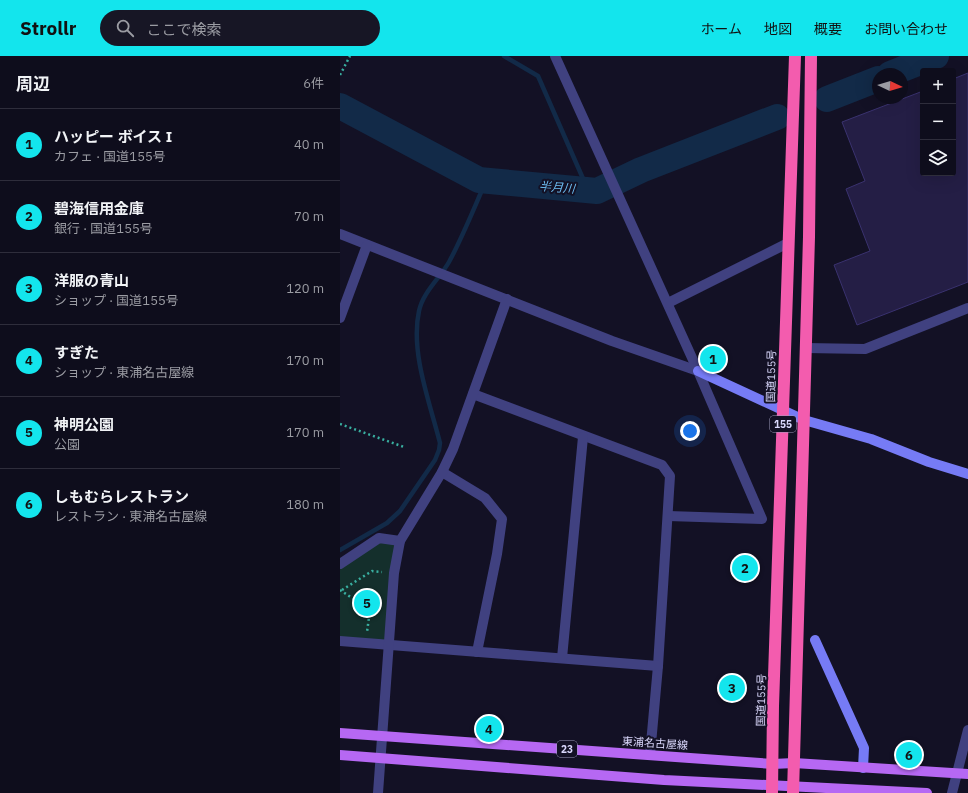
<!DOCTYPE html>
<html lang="ja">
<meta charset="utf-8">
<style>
body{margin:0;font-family:"IBM Plex Sans","Noto Sans JP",sans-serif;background:#171625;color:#f1f3f6}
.controls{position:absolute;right:12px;top:12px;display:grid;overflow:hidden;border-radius:4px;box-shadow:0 4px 16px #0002}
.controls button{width:36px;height:36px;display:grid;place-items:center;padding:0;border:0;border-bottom:1px solid #2e2d3b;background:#0e0d1c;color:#f1f3f6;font:20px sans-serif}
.compass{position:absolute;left:532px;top:12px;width:36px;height:36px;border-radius:50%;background:#0e0d1c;box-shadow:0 4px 16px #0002;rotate:94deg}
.you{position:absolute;left:350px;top:375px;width:14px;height:14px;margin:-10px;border:3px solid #fff;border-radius:50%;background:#1a73e8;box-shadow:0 0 0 6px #1a73e833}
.badge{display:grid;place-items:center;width:26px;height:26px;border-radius:50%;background:#13e5ed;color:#111;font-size:13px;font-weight:700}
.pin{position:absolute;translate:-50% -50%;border:2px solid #fff;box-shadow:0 1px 4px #0006}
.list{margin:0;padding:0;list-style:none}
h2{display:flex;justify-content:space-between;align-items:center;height:52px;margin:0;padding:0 16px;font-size:17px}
h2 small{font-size:13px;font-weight:400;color:#9b9ca3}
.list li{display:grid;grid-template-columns:26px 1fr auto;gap:12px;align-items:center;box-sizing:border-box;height:72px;padding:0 16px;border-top:1px solid #2e2d3b}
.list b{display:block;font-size:15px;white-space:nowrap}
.list p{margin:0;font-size:13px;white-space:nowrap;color:#9b9ca3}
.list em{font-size:13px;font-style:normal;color:#9b9ca3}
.icon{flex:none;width:22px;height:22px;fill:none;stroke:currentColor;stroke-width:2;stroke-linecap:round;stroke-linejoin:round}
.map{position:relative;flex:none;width:628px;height:737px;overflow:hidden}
header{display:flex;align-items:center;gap:24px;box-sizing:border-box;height:56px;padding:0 20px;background:#13e5ed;color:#111}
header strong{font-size:19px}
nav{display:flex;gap:22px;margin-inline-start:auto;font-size:14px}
.search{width:280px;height:36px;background:#171625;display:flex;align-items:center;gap:10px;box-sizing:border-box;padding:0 14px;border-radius:22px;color:#9b9ca3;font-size:15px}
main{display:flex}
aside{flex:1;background:#0e0d1c}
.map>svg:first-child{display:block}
.green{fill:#142f2c}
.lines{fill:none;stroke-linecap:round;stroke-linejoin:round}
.stream{stroke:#122a48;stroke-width:4.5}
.river{stroke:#122a48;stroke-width:26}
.building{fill:#241e45;stroke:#3a326f}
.path{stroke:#39afa0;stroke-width:2.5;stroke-dasharray:2 3;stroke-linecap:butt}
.street{stroke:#404180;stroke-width:10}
.secondary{stroke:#767bf5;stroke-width:10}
.primary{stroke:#b668f3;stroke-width:10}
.highway{stroke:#f35cae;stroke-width:12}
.labels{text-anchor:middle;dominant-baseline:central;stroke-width:4;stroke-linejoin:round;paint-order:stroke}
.shield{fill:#131125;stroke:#9e9cbc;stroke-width:1}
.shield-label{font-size:10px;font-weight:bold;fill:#dad8fc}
.street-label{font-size:11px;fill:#dad8fc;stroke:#131125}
.water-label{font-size:12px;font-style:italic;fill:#6ebff4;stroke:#131125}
</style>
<header>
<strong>Strollr</strong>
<div class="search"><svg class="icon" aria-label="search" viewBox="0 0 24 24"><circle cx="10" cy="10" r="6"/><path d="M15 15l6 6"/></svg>ここで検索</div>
<nav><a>ホーム</a><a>地図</a><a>概要</a><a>お問い合わせ</a></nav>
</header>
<main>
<aside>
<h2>周辺<small>6件</small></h2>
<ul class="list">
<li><span class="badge">1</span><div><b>ハッピー ボイス I</b><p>カフェ · 国道155号</p></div><em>40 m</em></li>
<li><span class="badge">2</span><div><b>碧海信用金庫</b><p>銀行 · 国道155号</p></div><em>70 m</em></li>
<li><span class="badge">3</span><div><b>洋服の青山</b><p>ショップ · 国道155号</p></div><em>120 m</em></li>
<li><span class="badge">4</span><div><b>すぎた</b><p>ショップ · 東浦名古屋線</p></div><em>170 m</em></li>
<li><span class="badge">5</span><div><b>神明公園</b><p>公園</p></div><em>170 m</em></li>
<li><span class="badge">6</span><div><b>しもむらレストラン</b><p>レストラン · 東浦名古屋線</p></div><em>180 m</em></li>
</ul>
</aside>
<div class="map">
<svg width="628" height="737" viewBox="0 0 628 737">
<rect width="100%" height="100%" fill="#131125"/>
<!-- green -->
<polygon class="green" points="39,482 60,485 49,590 0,585 0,508"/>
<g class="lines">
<!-- stream -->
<g class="stream">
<polyline points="164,0 198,20 248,134"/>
<path d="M0,494L47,467L60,455L95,404L99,394L100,387C90,347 70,296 79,255C83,236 100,222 109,206C123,180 134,152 146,125"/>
</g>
<!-- river -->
<g class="river">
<polyline points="550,18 596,0"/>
<polyline points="487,43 538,23"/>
<polyline points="0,50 139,124 257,135 301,114 437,61"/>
</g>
</g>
<!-- building -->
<polygon class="building" points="628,17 628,226 517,269 494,209 530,195 506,133 525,125 502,66 583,35 583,117 613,117 613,23"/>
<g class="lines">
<!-- path -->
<g class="path">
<polyline points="0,19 10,0"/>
<polyline points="0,368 64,391"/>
<polyline points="0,534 30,554 27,576"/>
<polyline points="2,534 32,515 42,516"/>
</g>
<!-- street -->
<g class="street">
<polyline points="215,0 358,315 422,463 328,460"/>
<polyline points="0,178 272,285 358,315"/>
<polyline points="328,247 448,187"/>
<polyline points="0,262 27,189"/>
<polyline points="466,292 525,293 628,252"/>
<polyline points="133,338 322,409 330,420 318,610 310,699"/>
<polyline points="102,416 145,442 162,463 157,498 137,596"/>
<polyline points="0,508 39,482 60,485"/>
<polyline points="0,585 318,610"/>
<polyline points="222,602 243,381"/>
<polyline points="38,737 54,517 60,485 102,416 113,393 167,243"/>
<polyline points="612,737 628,674"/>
</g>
<!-- secondary -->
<g class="secondary">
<polyline points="358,315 464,364 531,383 589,406 628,418"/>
<polyline points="475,584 524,692 523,712"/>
</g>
<!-- primary -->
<g class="primary">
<polyline points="0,677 433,708 454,707 628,718"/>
<polyline points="0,699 324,724 587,737"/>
</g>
<!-- highway -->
<g class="highway">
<polyline points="432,737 433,650 455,0"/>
<polyline points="453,737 469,181 471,0"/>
</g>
</g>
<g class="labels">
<!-- shield labels -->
<g class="shield">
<rect x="430" y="360" width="26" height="16" rx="3"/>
<rect x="217" y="685" width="20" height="16" rx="3"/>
</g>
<g class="shield-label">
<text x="443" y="368">155</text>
<text x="227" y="693">23</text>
</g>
<!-- street labels -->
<g class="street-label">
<text transform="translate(431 320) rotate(-89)">国道155号</text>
<text transform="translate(421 644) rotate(-89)">国道155号</text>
<text transform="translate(315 687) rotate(4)">東浦名古屋線</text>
</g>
<!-- water labels -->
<g class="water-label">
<text transform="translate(217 131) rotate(5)">半月川</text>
</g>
</g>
</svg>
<div class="controls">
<button>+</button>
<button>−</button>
<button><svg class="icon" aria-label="layers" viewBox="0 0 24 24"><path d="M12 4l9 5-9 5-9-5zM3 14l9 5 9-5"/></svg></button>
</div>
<svg class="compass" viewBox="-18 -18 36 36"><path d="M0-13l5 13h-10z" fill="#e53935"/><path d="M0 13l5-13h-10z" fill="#9b9ca3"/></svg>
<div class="you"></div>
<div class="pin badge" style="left:373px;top:303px">1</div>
<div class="pin badge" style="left:405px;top:512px">2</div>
<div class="pin badge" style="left:392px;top:632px">3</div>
<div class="pin badge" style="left:149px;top:673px">4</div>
<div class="pin badge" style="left:27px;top:547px">5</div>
<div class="pin badge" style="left:569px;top:699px">6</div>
</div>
</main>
